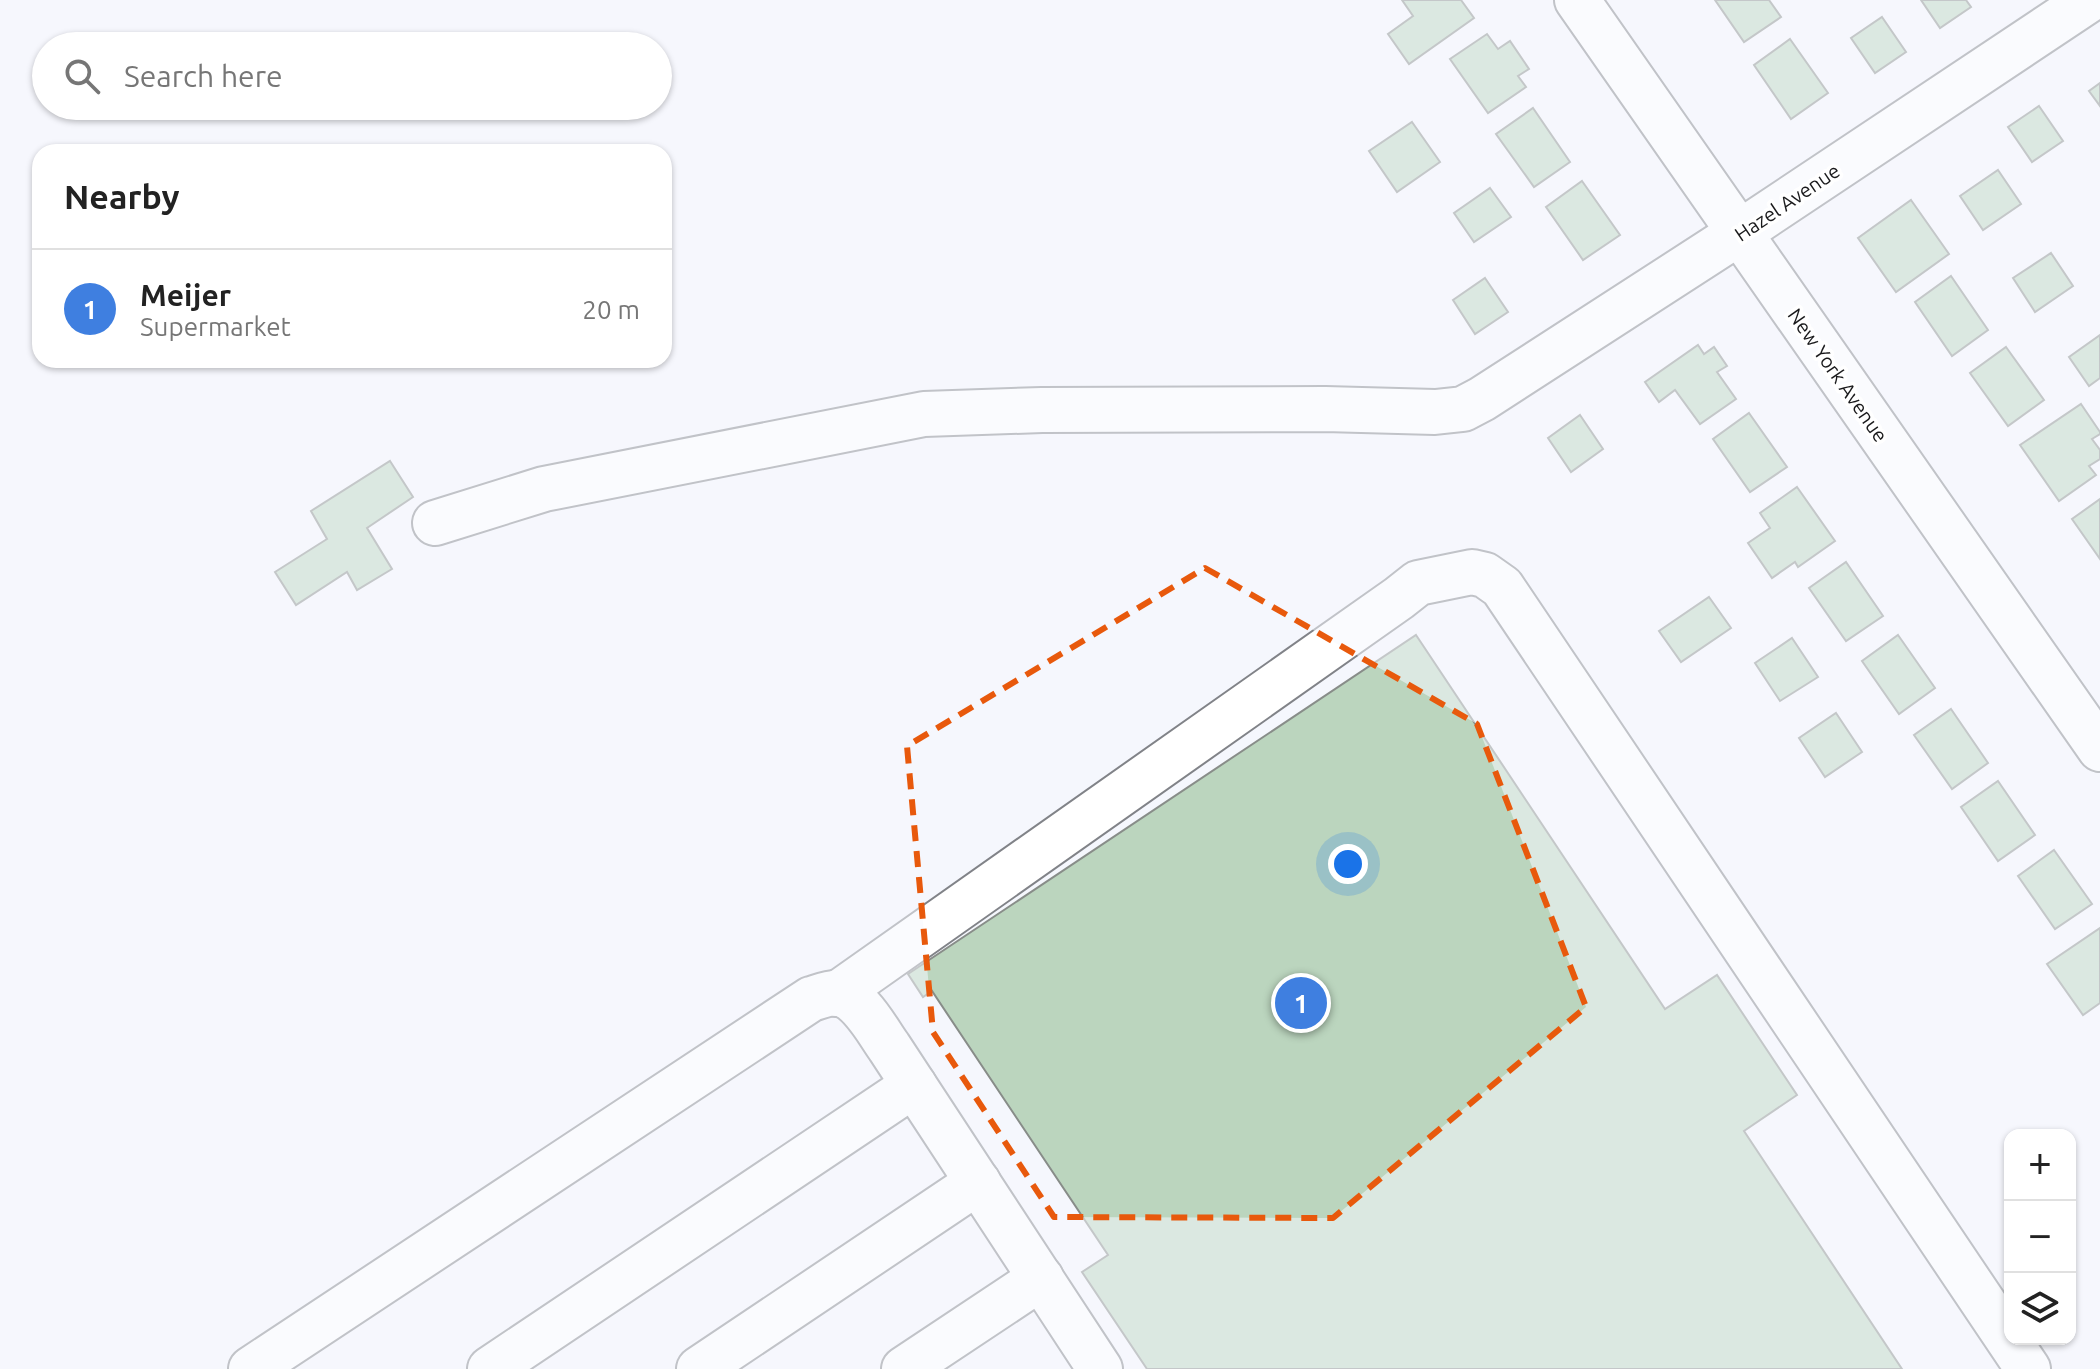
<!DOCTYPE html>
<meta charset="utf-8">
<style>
body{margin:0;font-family:Ubuntu,sans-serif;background:#f2f2f2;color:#222}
.controls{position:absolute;right:24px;bottom:24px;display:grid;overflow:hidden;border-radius:16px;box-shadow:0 2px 6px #0004}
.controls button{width:72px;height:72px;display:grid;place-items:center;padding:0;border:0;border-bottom:2px solid #e0e0e0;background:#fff;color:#222;font:40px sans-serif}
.you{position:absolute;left:1348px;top:864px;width:28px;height:28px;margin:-20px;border:6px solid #fff;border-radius:50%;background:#1a73e8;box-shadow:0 0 0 12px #1a73e833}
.badge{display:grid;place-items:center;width:52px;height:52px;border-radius:50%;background:#111827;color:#fff;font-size:26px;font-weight:700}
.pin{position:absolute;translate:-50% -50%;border:4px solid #fff;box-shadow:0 2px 8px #0006}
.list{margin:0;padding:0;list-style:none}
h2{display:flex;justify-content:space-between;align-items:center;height:104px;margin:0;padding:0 32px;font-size:34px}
h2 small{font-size:26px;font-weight:400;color:#767676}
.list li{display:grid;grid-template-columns:52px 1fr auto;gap:24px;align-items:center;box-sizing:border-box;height:120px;padding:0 32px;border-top:2px solid #e0e0e0}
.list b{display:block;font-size:30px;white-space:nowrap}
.list p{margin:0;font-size:26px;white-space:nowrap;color:#767676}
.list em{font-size:26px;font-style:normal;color:#767676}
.icon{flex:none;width:44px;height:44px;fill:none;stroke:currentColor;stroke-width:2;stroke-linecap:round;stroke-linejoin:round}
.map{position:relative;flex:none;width:2100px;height:1369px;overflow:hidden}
.search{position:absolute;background:#fff;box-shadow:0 2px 6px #0004;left:32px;top:32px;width:640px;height:88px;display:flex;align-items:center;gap:20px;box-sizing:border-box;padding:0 28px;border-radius:44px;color:#767676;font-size:30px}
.panel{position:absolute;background:#fff;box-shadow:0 2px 6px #0004;left:32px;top:144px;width:640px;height:224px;border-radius:24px}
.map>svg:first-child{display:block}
.building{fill:#bbd5be;stroke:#888d89;stroke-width:2}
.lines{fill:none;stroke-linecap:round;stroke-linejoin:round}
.minor-casing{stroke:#818388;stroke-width:48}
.minor{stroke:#fff;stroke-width:44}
.marked{fill:none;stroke:#e8590c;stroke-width:6;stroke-dasharray:16 10;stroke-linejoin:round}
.labels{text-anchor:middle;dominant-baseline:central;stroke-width:7;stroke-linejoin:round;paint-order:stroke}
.street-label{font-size:20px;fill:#19191b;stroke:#fff}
</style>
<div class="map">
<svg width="2100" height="1369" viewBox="0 0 2100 1369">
<rect width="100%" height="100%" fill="#f5f7fd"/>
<!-- building -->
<g class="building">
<polygon points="1402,0 1461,0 1474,18 1409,64 1388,34 1413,16"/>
<polygon points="1715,0 1769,0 1781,17 1744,42"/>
<polygon points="1921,0 1966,0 1971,7 1940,28"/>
<polygon points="1882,17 1906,52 1875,73 1851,38"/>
<polygon points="1487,34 1498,49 1510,41 1529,69 1518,76 1526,87 1488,113 1450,59"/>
<polygon points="1790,39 1828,93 1791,119 1754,65"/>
<polygon points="2100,83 2100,106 2089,91"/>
<polygon points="2039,106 2063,141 2032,162 2008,127"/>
<polygon points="1533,108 1570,162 1534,187 1496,134"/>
<polygon points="1412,122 1440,162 1397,192 1369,151"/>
<polygon points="1998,170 2021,204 1983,230 1960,196"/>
<polygon points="1582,181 1620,235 1583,260 1546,207"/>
<polygon points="1490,188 1511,217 1474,242 1454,213"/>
<polygon points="1911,200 1949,254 1896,292 1858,238"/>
<polygon points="2051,253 2073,286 2035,312 2013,278"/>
<polygon points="1951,276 1988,330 1952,356 1915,302"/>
<polygon points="1485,278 1508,312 1475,334 1453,300"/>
<polygon points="2100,335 2100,378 2089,386 2069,357"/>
<polygon points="1698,345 1704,354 1714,347 1727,366 1717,372 1736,399 1700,424 1675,390 1659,402 1645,382"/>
<polygon points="2006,347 2044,400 2008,426 1970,373"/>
<polygon points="2081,404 2100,432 2100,434 2092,439 2100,450 2100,459 2089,466 2096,475 2059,501 2020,445"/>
<polygon points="1749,413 1787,467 1750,492 1713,439"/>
<polygon points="1580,415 1603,449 1571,472 1548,438"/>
<polygon points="390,461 413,497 367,528 392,569 357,590 347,572 296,605 275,572 327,539 311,511"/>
<polygon points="1797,487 1835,541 1798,567 1795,562 1772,578 1748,543 1770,528 1760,513"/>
<polygon points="2100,499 2100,559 2072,519"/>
<polygon points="1846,562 1883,616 1846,641 1809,588"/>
<polygon points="1709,597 1731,628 1681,662 1659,631"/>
<polygon points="1416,635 1665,1009 1717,975 1797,1095 1744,1131 1902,1369 1147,1369 1082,1272 1108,1255 932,991 923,997 908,974"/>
<polygon points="1898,635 1935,688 1899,714 1862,661"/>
<polygon points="1792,638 1818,677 1780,701 1755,663"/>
<polygon points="1951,709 1988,763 1952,789 1914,735"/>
<polygon points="1836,713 1862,752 1825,777 1799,738"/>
<polygon points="1998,781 2035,835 1998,861 1961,807"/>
<polygon points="2054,850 2092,904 2055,929 2018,876"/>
<polygon points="2100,928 2100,1003 2083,1015 2047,964"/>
</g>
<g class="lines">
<defs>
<g id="minor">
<polyline points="1577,0 2100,749"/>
<polyline points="435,523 544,489 924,414 1042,410 1325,409 1435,412 1463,409 1482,399 1739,233 2089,0"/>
<polyline points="837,994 1399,598 1418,583 1472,572 1485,575 1502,587 2028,1369"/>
<path d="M251,1369L811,999C818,997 828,993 836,993C860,996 876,1029 889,1047L1100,1369"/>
<polyline points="490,1369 914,1085"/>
<polyline points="699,1369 978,1182"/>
<polyline points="904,1369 1041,1278"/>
</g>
</defs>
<!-- minor casing -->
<use href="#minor" class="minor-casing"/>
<!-- minor -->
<use href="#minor" class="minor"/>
</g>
<!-- marked area -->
<path d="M0 0H2100V1369H0ZM1205,568L1477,724L1586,1007L1333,1218L1054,1217L933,1032L907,746Z" fill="#f5f7fd" fill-opacity=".55" fill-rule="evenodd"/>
<path class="marked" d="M1205,568L1477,724L1586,1007L1333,1218L1054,1217L933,1032L907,746Z"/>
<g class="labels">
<!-- street labels -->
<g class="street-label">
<text transform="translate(1787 202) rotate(-34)">Hazel Avenue</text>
<text transform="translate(1838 375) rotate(55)">New York Avenue</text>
</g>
</g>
</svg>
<div class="controls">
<button>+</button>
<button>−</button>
<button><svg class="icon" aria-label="layers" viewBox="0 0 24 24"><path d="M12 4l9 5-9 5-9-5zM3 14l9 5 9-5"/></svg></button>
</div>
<div class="you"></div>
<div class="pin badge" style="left:1301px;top:1003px;background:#3f7fe0">1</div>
<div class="search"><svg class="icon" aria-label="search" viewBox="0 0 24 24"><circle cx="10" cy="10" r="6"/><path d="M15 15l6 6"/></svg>Search here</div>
<section class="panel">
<h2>Nearby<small></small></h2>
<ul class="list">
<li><span class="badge" style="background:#3f7fe0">1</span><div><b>Meijer</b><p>Supermarket</p></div><em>20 m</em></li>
</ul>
</section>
</div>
